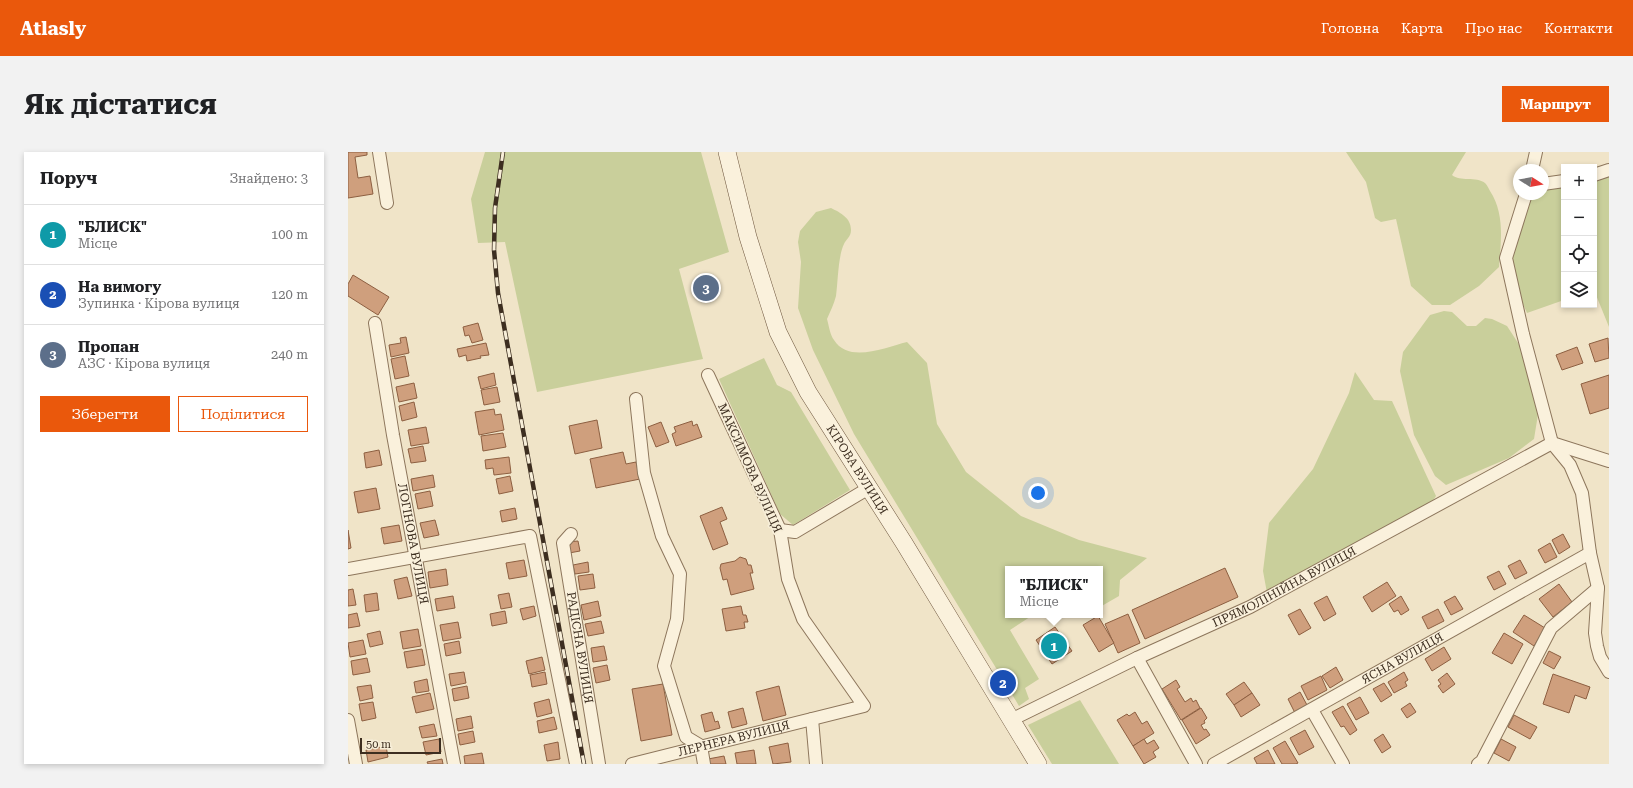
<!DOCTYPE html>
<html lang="uk">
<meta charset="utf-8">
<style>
body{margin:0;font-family:"Roboto Serif",serif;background:#f2f2f2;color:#202124}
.controls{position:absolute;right:12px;top:12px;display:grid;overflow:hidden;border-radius:0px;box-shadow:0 2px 6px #0003}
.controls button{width:36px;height:36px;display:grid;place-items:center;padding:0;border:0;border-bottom:1px solid #e0e0e0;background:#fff;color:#202124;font:20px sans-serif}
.compass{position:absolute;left:1165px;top:12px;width:36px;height:36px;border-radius:50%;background:#fff;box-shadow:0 2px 6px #0003;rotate:101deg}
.scale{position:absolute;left:12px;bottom:10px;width:81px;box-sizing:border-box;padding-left:4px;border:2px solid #3d2e20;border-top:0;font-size:11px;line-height:14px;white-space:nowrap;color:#3d2e20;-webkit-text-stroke:3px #f7eed8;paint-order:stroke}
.you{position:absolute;left:690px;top:341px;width:14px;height:14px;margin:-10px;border:3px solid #fff;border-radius:50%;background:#1a73e8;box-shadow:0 0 0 6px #1a73e833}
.badge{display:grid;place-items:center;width:26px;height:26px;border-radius:50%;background:#ea580c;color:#fff;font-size:13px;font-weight:700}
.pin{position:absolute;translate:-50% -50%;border:2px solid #fff;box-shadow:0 1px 4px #0006}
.popup{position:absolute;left:657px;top:414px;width:98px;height:52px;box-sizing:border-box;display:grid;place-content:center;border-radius:0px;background:#fff;filter:drop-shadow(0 1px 3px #0005);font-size:13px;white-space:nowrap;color:#757577}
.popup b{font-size:15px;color:#202124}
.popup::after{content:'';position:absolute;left:50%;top:100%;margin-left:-8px;border:8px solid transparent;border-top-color:#fff}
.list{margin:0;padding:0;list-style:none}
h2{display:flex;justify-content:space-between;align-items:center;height:52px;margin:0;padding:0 16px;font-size:17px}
h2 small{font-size:13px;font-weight:400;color:#757577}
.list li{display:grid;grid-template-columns:26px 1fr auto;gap:12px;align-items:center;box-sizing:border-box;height:60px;padding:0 16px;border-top:1px solid #e0e0e0}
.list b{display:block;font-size:15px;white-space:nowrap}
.list p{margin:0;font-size:13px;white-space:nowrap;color:#757577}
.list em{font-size:13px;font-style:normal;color:#757577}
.actions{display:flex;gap:8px;padding:12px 16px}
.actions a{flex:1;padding:9px 0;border:1px solid #ea580c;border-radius:0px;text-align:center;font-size:14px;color:#ea580c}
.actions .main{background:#ea580c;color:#fff}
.icon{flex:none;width:22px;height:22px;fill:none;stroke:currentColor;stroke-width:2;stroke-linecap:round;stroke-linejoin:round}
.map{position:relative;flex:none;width:1261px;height:612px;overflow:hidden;border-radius:0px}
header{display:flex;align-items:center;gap:24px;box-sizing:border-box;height:56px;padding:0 20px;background:#ea580c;color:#fff}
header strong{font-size:19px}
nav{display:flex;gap:22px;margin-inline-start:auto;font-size:14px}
.intro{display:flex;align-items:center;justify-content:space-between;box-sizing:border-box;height:96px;padding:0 24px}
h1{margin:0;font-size:28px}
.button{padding:10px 18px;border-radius:0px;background:#ea580c;color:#fff;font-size:14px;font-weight:700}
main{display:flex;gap:24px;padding:0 24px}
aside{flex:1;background:#fff;border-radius:0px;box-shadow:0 2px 6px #0003}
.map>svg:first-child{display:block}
.green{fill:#c9cf9b}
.building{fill:#cf9f7d;stroke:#8d5f41}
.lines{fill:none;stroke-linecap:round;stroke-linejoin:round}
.street-casing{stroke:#8d765c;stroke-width:14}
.secondary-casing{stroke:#6f573f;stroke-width:18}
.street{stroke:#faf1dc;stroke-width:12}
.secondary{stroke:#faf1dc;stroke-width:17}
.rail-casing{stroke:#3d2e20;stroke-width:4.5}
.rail{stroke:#f7eed8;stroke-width:3;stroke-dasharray:9;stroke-linecap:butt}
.labels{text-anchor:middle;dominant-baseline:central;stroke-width:3.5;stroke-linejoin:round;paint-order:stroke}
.street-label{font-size:12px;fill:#3d2e20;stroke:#f7eed8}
</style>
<header>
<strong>Atlasly</strong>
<nav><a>Головна</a><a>Карта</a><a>Про нас</a><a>Контакти</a></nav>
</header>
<div class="intro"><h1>Як дістатися</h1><a class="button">Маршрут</a></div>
<main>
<aside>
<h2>Поруч<small>Знайдено: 3</small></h2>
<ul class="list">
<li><span class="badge" style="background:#0f9aa8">1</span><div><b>&quot;БЛИСК&quot;</b><p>Місце</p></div><em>100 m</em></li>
<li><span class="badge" style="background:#1a4fb4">2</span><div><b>На вимогу</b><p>Зупинка · Кірова вулиця</p></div><em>120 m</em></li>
<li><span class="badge" style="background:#5c6f8a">3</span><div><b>Пропан</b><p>АЗС · Кірова вулиця</p></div><em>240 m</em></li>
</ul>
<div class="actions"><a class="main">Зберегти</a><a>Поділитися</a></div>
</aside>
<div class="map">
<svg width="1261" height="612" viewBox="0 0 1261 612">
<rect width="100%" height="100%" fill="#f0e4c8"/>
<!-- green -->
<g class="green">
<polygon points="137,0 353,0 381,100 331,117 355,207 189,240 157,90 130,91 123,47"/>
<path d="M998,0H1118L1104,23C1112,30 1128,24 1137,31C1139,33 1141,37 1142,39C1157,62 1153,89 1151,115L1131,134L1102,153H1084L1063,134L1048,67L1033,70L1027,66L1018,30Z"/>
<polygon points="1261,23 1261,175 1246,138 1246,28"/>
<polygon points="1216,35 1216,148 1179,161 1174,150 1164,106 1184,42 1195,42 1195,37"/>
<path d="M483,56C493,61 503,66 503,78C503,85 498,87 496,92C490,104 490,130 488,144C486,152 482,160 479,167C481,174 482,183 486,188C501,212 538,195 559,190L579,211L589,272L618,320L673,364L731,388L799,406L772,428L771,444L752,455V417H660V463H685L662,478L691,527L677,536L681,547L671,554L506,282L465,198L450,156L453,110L450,90L452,79L468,60Z"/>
<polygon points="1096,159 1104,160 1119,174 1128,174 1137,166 1144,167 1159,174 1174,197 1192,250 1186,287 1161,306 1098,333 1087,324 1066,283 1052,219 1055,200 1082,163"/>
<polygon points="416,206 429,233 443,240 502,338 445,373 432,362 371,227"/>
<polygon points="1007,220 1026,248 1044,249 1088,344 1082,353 919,441 915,419 921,371 965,317 1001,241"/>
<polygon points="732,548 771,612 704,612 680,573"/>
</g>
<!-- building -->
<g class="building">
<polygon points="0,0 19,0 19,3 7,5 10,26 22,24 25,42 0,46"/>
<polygon points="5,123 41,145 30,163 0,144 0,132"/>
<polygon points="130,171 135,188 124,191 121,183 117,184 115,175"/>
<polygon points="58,185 61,201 43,205 41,193 53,191 52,186"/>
<polygon points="1260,186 1261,206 1247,210 1241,192"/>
<polygon points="138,191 141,203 132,204 133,206 119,209 118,203 111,205 109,197"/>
<polygon points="1229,195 1235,211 1214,218 1208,203"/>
<polygon points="57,204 61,224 47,227 43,207"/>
<polygon points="146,221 148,233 133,237 130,225"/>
<polygon points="1261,223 1261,256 1242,262 1233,232"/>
<polygon points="66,231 69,246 51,250 48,235"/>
<polygon points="149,235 152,250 136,253 133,238"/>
<polygon points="66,250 69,265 54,269 51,254"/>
<polygon points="146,257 147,263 153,262 156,278 131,283 127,260"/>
<polygon points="249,268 254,296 227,302 221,274"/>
<polygon points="344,269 345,274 349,272 354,285 328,294 324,282 328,280 326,275"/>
<polygon points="313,270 321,290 308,295 300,275"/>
<polygon points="78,275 81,291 63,294 60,278"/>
<polygon points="155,281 158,295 135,299 133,284"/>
<polygon points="75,294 78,309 63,311 60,297"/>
<polygon points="31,298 34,313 18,316 16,301"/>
<polygon points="275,300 278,312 288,310 292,327 248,336 242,307"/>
<polygon points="161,305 163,321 146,323 145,316 138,317 137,308"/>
<polygon points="85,323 87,335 65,339 63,327"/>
<polygon points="162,324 165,339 151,342 148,327"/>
<polygon points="28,336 32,357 10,361 6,340"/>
<polygon points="82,339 85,354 70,357 67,342"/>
<polygon points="374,355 379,367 372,370 380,392 365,398 352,364"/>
<polygon points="167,356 169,367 154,370 152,359"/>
<polygon points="87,368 91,383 76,386 72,371"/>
<polygon points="51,373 54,389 36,392 33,376"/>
<polygon points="0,378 3,396 0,397"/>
<polygon points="1215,382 1222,395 1211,402 1204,388"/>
<polygon points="230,389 232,399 221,401 219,390"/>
<polygon points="1202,391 1209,405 1197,411 1190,398"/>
<polygon points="392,405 398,407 400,413 403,413 405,421 402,421 406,437 383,443 379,427 375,428 372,416 373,412 387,409"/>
<polygon points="176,408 179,424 161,427 158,411"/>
<polygon points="1172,408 1179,421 1167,427 1160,414"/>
<polygon points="240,410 241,420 227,422 225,413"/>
<polygon points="877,416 890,445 797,487 784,458"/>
<polygon points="98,417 100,433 82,436 80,420"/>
<polygon points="1151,419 1158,432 1146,438 1139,425"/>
<polygon points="245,422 247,436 232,438 230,424"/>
<polygon points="59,425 64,444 50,447 46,428"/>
<polygon points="1039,430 1048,444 1024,460 1015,445"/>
<polygon points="1211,432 1224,450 1205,465 1191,447"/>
<polygon points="5,437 8,453 0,454 0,438"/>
<polygon points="29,441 31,458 18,460 16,443"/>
<polygon points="161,441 164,455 153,457 150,443"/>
<polygon points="105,444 107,456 89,459 87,447"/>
<polygon points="979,444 988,462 976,469 966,451"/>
<polygon points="1053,444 1061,458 1053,463 1050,458 1046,460 1041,452"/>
<polygon points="1107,444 1115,457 1103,463 1096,450"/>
<polygon points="250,449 253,464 236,468 233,453"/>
<polygon points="186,454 188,464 175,468 172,457"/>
<polygon points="393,454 395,463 398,463 400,470 396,470 397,476 378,479 374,457"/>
<polygon points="952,457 963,476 951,483 940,463"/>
<polygon points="1090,457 1096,469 1080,477 1074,465"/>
<polygon points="157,459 159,471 144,474 142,462"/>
<polygon points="9,461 12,474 0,476 0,463"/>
<polygon points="780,462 792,491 770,501 757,472"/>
<polygon points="1176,463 1197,476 1186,494 1165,480"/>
<polygon points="750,464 766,491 751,500 735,473"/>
<polygon points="253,469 256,481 240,484 237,472"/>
<polygon points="110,470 113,486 95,489 92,473"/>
<polygon points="707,475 724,499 704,512 688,488"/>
<polygon points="70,477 73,494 55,497 52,480"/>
<polygon points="32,479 35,492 22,495 19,482"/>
<polygon points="1156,481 1175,492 1164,512 1144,501"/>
<polygon points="15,488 18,502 2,505 0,491"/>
<polygon points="111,489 113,501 98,504 96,492"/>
<polygon points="256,494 259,508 245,510 243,496"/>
<polygon points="1096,495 1103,507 1084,519 1077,507"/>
<polygon points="74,497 77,513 59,516 56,500"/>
<polygon points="1201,499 1213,505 1206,517 1195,511"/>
<polygon points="194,505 197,518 181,522 178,509"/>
<polygon points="19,506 22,520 5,523 3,509"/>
<polygon points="259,513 262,528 248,531 245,516"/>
<polygon points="988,515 995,528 982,536 974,524"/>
<polygon points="116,520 118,531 103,534 101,522"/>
<polygon points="197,520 199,532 184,535 182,523"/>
<polygon points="1056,520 1060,528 1057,530 1059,534 1046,541 1040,530"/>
<polygon points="1099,521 1107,532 1095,541 1090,534 1093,532 1090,528"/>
<polygon points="1205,522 1242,535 1238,547 1227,543 1221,561 1195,552"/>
<polygon points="973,524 979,538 960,548 953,534"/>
<polygon points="79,527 81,539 68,541 66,530"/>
<polygon points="828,528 832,535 829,537 837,550 843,546 845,550 848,548 852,556 833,568 814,537"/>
<polygon points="896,530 904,541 886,553 878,542"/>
<polygon points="1036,531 1044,543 1033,550 1025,537"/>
<polygon points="315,532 324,583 293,589 284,537"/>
<polygon points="23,533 25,546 12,549 9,535"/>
<polygon points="119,534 121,546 106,549 104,537"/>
<polygon points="431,534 438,563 415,569 408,540"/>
<polygon points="952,540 959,553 948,563 940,547"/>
<polygon points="82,541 86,557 68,561 64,545"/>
<polygon points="904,541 912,553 893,565 886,553"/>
<polygon points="1012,545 1021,561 1008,568 999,552"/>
<polygon points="201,547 204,561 189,565 186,551"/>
<polygon points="25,550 28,566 14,569 11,552"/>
<polygon points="1062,551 1068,560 1059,566 1053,557"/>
<polygon points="995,554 1009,578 1002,583 996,574 993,575 984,560"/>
<polygon points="395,556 399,572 384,576 380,560"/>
<polygon points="853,556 859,566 856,569 857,571 853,573 856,578 858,577 862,583 848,592 834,568"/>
<polygon points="364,560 367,570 370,569 372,576 357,580 353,563"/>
<polygon points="787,560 794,572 799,569 806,581 785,594 769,568 779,562 781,564"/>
<polygon points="1166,563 1189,575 1182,587 1160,575"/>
<polygon points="123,564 125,576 110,579 108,567"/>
<polygon points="206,565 209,577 191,581 189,569"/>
<polygon points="86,572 89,584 74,586 71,575"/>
<polygon points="957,578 966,595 951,603 942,586"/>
<polygon points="125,579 127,590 112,593 110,582"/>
<polygon points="1035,582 1043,595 1034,601 1026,588"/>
<polygon points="91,587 93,600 78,603 75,590"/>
<polygon points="796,587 799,592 806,588 811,596 805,600 808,605 796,612 785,594"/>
<polygon points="1153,587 1168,595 1161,609 1146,601"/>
<polygon points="937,589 950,611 948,612 934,612 925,596"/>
<polygon points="210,590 212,607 199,609 196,593"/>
<polygon points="440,591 443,610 425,612 421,595"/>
<polygon points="38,594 40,605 20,610 18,598"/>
<polygon points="406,598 408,612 389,612 387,601"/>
<polygon points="920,598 927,612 909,612 906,606"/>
<polygon points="134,601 136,612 117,612 116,604"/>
<polygon points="376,604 378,612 361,612 360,607"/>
<polygon points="94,607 95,612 80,612 79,610"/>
</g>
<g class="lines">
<defs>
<g id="street">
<polyline points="31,0 39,51"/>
<polyline points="1184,18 1188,0"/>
<polyline points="1246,23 1261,18"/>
<polyline points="1195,32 1216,29"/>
<polyline points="1178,42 1158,106 1175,182 1204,291 1222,313 1234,341 1242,401 1250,436 1247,481 1249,494 1252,505 1261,520"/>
<path id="s1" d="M27,171L45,283L106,612"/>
<polyline points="288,247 296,321 314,384 332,422 329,467 316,514 338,585 353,594 356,612"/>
<polyline points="1204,291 1261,309"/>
<polyline points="432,378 447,380 521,336"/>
<path id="s2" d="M223,382L215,391L251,612"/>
<polyline points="0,417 182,384 228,612"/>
<polyline points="789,506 848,612"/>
<polyline points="964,558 995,612"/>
<polyline points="464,567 468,612"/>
<polyline points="0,568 8,612"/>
<path id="s3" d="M663,568L789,506L902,455L1204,291"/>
<path id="s4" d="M284,612L516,554L455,467L440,427L432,378L360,223"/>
<path id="s5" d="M866,612L1242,401"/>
<polyline points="1130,612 1134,609 1203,476 1250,436"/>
</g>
<g id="secondary">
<path id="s6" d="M379,0L400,85L430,180L460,240L556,391L690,612"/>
</g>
</defs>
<!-- street casing -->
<use href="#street" class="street-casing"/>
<!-- secondary casing -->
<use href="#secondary" class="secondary-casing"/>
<!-- street -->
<use href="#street" class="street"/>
<!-- secondary -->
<use href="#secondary" class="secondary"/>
<defs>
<polyline id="rail" points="155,0 147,56 146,98 150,141 236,612"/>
</defs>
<!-- rail casing -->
<use href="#rail" class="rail-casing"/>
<!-- rail -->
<use href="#rail" class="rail"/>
</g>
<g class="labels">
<!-- street labels -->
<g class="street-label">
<text transform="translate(402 316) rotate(66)">МАКСИМОВА ВУЛИЦЯ</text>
<text stroke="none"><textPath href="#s6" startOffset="346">КІРОВА ВУЛИЦЯ</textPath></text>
<text stroke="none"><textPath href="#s1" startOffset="224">ЛОГІНОВА ВУЛИЦЯ</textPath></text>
<text stroke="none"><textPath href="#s3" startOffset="304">ПРЯМОЛІНІЙНА ВУЛИЦЯ</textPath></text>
<text stroke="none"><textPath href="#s2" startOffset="118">РАДІСНА ВУЛИЦЯ</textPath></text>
<text stroke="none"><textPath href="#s5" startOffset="216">ЯСНА ВУЛИЦЯ</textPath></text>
<text stroke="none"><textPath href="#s4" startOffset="105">ЛЕРНЕРА ВУЛИЦЯ</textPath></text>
</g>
</g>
</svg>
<div class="controls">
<button>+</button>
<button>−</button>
<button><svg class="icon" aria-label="locate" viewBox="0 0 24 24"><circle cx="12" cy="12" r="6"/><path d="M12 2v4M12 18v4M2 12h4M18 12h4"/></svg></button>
<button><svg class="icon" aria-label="layers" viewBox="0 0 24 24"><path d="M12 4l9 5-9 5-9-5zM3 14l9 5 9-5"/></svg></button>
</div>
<svg class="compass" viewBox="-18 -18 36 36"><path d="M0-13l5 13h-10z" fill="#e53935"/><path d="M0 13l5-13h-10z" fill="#757577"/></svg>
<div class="scale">50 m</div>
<div class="you"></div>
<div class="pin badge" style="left:706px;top:494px;background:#0f9aa8">1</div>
<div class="popup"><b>&quot;БЛИСК&quot;</b>Місце</div>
<div class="pin badge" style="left:655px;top:531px;background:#1a4fb4">2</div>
<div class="pin badge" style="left:358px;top:136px;background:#5c6f8a">3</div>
</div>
</main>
